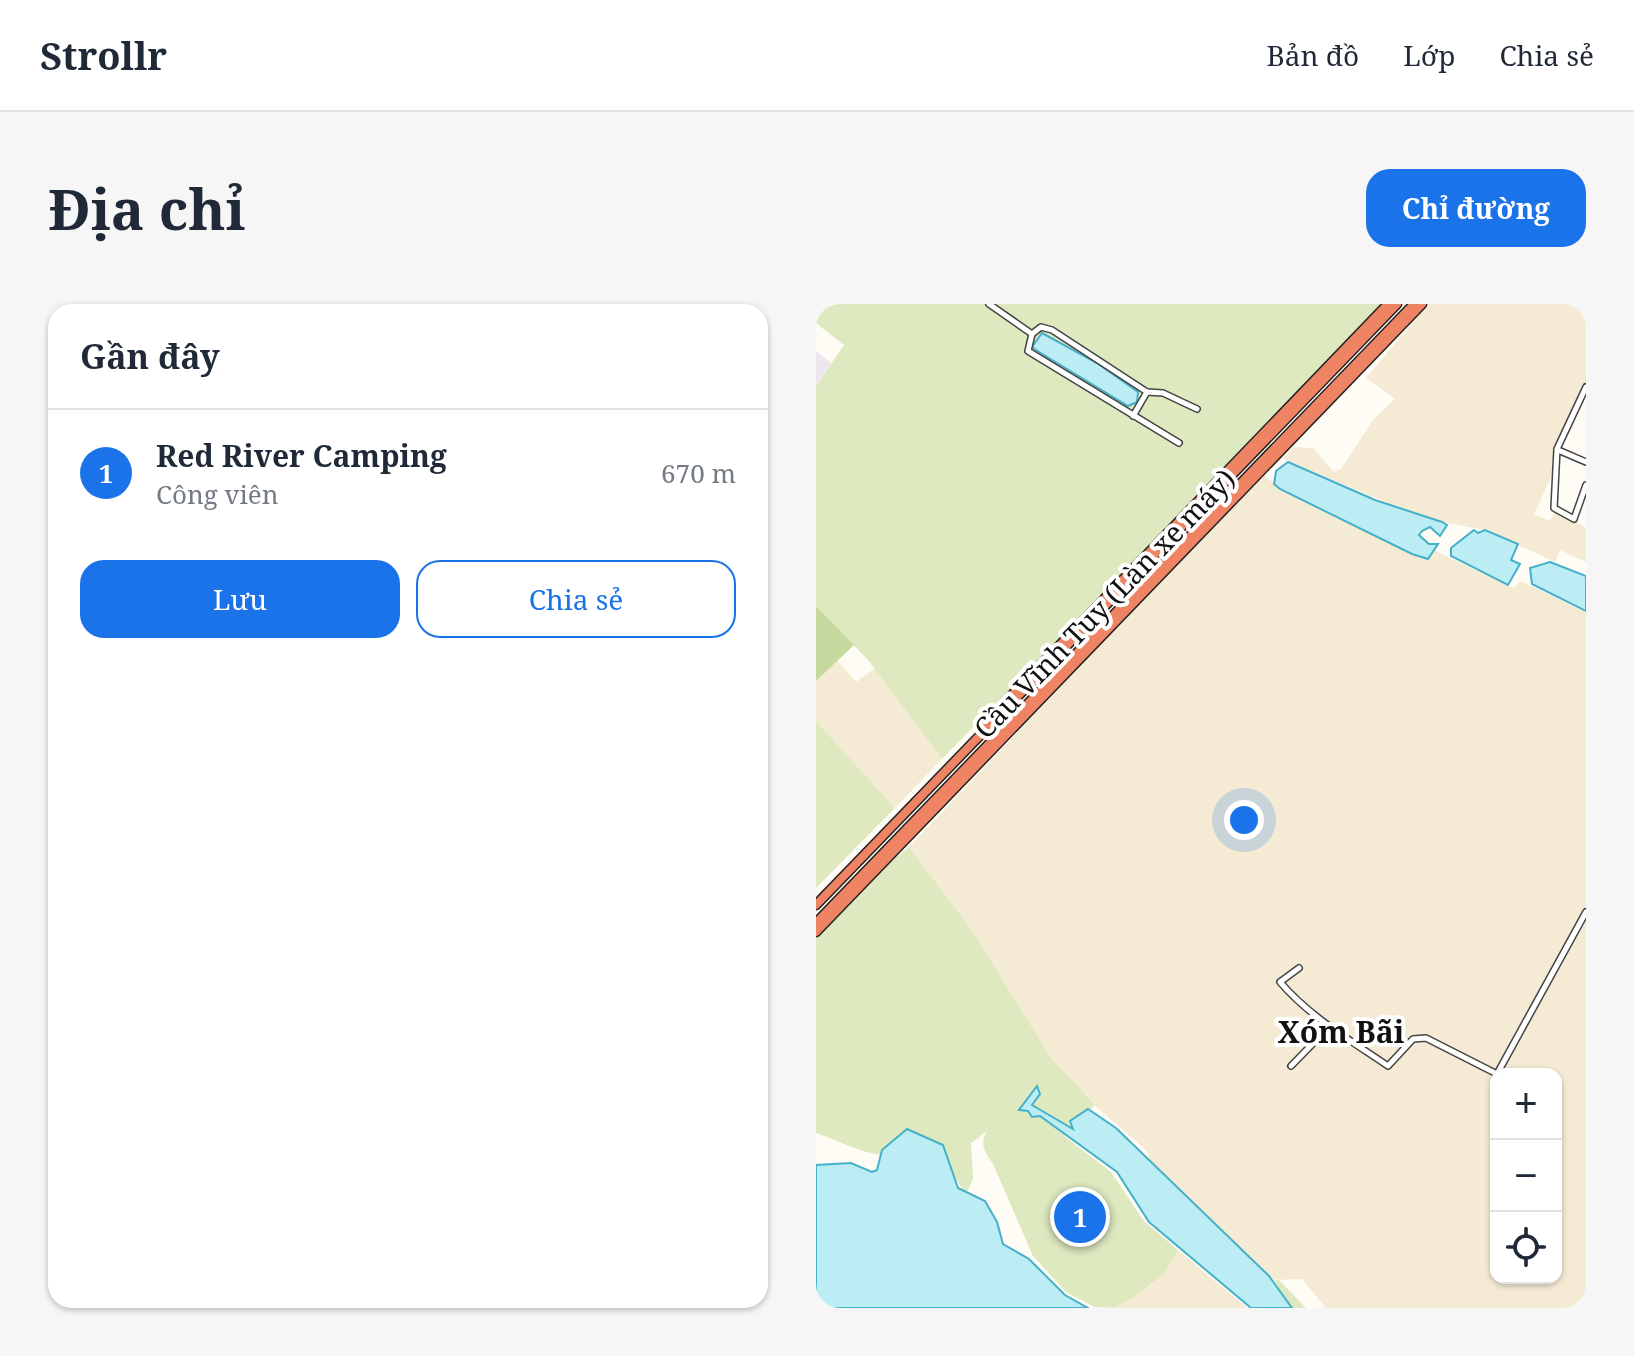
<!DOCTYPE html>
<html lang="vi">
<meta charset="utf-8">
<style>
body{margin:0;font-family:"Noto Serif",serif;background:#f6f6f7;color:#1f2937}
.controls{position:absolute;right:24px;bottom:24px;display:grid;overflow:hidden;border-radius:16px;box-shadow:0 2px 6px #0004}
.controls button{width:72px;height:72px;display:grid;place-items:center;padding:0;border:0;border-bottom:2px solid #e0e1e3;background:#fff;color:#1f2937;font:40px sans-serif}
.you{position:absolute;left:428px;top:516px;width:28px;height:28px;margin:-20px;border:6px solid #fff;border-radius:50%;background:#1a73e8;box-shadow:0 0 0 12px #1a73e833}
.badge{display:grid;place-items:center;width:52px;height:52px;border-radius:50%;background:#1a73e8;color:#fff;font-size:26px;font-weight:700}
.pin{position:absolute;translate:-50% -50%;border:4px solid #fff;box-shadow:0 2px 8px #0006}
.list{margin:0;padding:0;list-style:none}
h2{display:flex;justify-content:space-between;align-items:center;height:104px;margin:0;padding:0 32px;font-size:34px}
h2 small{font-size:26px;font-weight:400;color:#747a83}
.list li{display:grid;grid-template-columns:52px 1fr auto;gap:24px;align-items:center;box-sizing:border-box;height:128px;padding:0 32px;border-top:2px solid #e0e1e3}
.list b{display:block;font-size:30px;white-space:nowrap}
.list p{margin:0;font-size:26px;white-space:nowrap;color:#747a83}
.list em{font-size:26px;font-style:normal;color:#747a83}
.actions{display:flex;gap:16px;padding:24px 32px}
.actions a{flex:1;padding:18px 0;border:2px solid #1a73e8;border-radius:24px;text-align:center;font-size:28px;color:#1a73e8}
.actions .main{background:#1a73e8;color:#fff}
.icon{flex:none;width:44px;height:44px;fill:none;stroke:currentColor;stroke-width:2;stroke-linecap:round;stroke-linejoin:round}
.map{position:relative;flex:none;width:770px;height:1004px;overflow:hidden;border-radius:24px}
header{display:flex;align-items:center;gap:48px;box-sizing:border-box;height:112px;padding:0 40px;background:#fff;border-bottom:2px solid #e0e1e3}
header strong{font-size:38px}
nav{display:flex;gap:44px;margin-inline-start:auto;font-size:28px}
.intro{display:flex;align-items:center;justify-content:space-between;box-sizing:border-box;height:192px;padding:0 48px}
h1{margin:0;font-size:56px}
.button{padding:20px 36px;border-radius:24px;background:#1a73e8;color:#fff;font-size:28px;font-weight:700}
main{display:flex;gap:48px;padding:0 48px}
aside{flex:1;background:#fff;border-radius:24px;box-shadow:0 2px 6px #0004}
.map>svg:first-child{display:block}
.industrial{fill:#ece6ef}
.farmland{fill:#f5ebd5;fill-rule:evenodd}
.green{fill:#dee9bf}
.forest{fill:#c6d99f}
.water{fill:#bcecf4;stroke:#45b1c9;stroke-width:2}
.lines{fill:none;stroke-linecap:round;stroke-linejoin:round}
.minor-casing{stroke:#444;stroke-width:8}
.highway-casing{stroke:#222;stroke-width:11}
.minor{stroke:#fff;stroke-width:5}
.highway{stroke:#ee8463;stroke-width:8}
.labels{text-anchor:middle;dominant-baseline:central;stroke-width:8;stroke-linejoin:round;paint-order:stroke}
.street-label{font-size:28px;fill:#111;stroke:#fff}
.neighbourhood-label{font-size:30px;font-weight:bold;fill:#111;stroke:#fff}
</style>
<header>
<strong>Strollr</strong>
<nav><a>Bản đồ</a><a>Lớp</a><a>Chia sẻ</a></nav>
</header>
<div class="intro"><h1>Địa chỉ</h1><a class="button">Chỉ đường</a></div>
<main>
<aside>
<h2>Gần đây<small></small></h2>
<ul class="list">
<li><span class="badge">1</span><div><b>Red River Camping</b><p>Công viên</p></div><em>670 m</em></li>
</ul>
<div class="actions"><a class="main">Lưu</a><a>Chia sẻ</a></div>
</aside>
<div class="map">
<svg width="770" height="1004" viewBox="0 0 770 1004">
<rect width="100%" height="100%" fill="#fffbf5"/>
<!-- industrial -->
<polygon class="industrial" points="0,47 15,59 0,81"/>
<!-- farmland -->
<g class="farmland">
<polygon points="612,0 770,0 770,89 739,141 739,165 718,210 734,217 740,206 770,224 770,258 744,246 739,258 669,226 610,215 467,155 477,143 497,144 518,168 525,165 557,116 579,95 550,74"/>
<path d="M447,170L464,185L596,250L605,254L618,246L697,284L705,277L770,308V1004H510L486,975L458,976L336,863L331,847L266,790L235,754L156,626L93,543ZM680,770H740V974H680Z"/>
<polygon points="21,356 40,378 59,364 126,455 79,504 0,417 0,377"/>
<polygon points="362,946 431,1004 298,1004 336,980"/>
</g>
<!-- green -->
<g class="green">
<polygon points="0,0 564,0 532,39 126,455 53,357 0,302 0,82 28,41 0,19"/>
<polygon points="0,417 79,504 0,584"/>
<path d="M93,543L156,626L235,754L279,801L248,832L295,868L328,917L362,946L348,970L318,993L298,1004L278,1003L250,988L217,952L177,860C169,848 163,840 171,827L155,839L157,875L150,890C121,842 114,856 66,851C45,849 21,836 0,829V635L69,563Z"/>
<polygon points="458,976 463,976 490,1004 476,1004"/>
</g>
<!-- forest -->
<polygon class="forest" points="0,302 38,341 0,377"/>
<!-- water -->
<g class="water">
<polygon points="226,29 281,59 322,88 321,98 312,102 223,48 216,43"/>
<polygon points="472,158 559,196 626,218 631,221 624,232 614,223 606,227 603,231 613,240 622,240 612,255 596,250 464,185 458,180 460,167"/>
<polygon points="658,226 662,229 669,226 702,240 695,256 704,260 692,281 635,252 635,244"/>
<polygon points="734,258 770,272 770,307 716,280 714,264"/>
<polygon points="221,782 224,790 216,801 257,825 254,817 272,805 300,824 453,972 476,1004 435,1004 333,918 301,868 224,812 216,813 212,807 203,806"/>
<polygon points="91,825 127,841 142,884 169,897 181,918 187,940 213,955 249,991 272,1004 0,1004 0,861 35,859 56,868 61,866 66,846"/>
</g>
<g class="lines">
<defs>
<g id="minor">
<polyline points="173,0 216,30 225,23 236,26 331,88 317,112"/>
<polyline points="216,30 212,47 363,139"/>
<polyline points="770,83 741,145 738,204 758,215 770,181"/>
<polyline points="331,88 347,89 381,105"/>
<polyline points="742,146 770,158"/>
<path d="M483,664L464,678C494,713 534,736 572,762L597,735L610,734L681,770L770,608"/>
<polyline points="475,762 513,723"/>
</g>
<g id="highway">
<polyline points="168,420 572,0"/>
<polyline points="0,601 581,0"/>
<polyline points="0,619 598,0"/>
<polyline points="0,628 606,0"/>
</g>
</defs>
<!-- minor casing -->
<use href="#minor" class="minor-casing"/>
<!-- highway casing -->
<use href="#highway" class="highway-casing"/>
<!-- minor -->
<use href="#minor" class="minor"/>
<!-- highway -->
<use href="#highway" class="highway"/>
</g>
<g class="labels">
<!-- street labels -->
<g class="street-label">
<text transform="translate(288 299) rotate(-46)">Cầu Vĩnh Tuy (Làn xe máy)</text>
</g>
<!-- neighbourhood labels -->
<g class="neighbourhood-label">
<text x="525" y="727">Xóm Bãi</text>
</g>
</g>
</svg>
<div class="controls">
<button>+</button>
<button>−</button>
<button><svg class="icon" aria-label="locate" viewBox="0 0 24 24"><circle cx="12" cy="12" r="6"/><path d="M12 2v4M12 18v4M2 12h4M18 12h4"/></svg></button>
</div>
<div class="you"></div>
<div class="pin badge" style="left:264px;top:913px">1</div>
</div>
</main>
